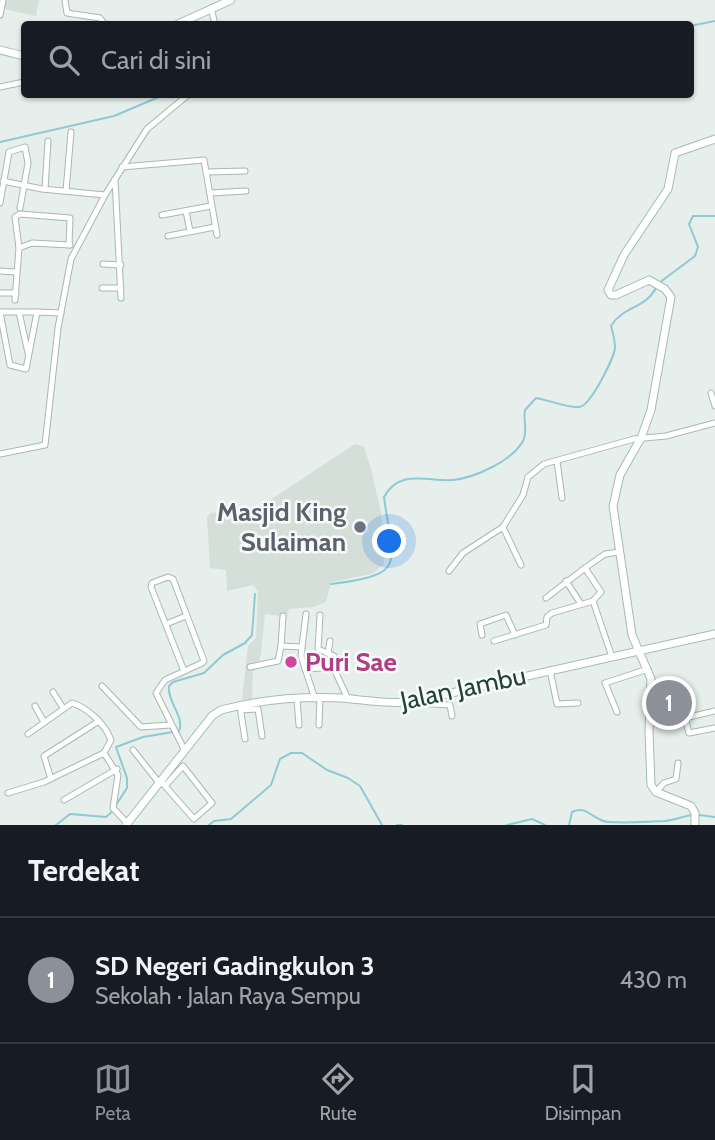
<!DOCTYPE html>
<html lang="id">
<meta charset="utf-8">
<style>
body{margin:0;font-family:Cabin,sans-serif;background:#242831;color:#f1f3f6}
.you{position:absolute;left:390px;top:542px;width:24px;height:24px;margin:-18px;border:5px solid #fff;border-radius:50%;background:#1a73e8;box-shadow:0 0 0 10px #1a73e833}
.badge{display:grid;place-items:center;width:46px;height:46px;border-radius:50%;background:#8c9099;color:#fff;font-size:23px;font-weight:700}
.pin{position:absolute;translate:-50% -50%;border:4px solid #fff;box-shadow:0 2px 7px #0006}
.list{margin:0;padding:0;list-style:none}
h2{display:flex;justify-content:space-between;align-items:center;height:91px;margin:0;padding:0 28px;font-size:30px}
h2 small{font-size:23px;font-weight:400;color:#9ea1a6}
.list li{display:grid;grid-template-columns:46px 1fr auto;gap:21px;align-items:center;box-sizing:border-box;height:126px;padding:0 28px;border-top:2px solid #363941}
.list b{display:block;font-size:26px;white-space:nowrap}
.list p{margin:0;font-size:23px;white-space:nowrap;color:#9ea1a6}
.list em{font-size:23px;font-style:normal;color:#9ea1a6}
.icon{flex:none;width:38px;height:38px;fill:none;stroke:currentColor;stroke-width:2;stroke-linecap:round;stroke-linejoin:round}
.map{position:relative;flex:none;width:715px;height:825px;overflow:hidden}
.search{position:absolute;background:#171b24;box-shadow:0 2px 5px #0004;left:21px;right:21px;top:21px;height:77px;display:flex;align-items:center;gap:18px;box-sizing:border-box;padding:0 24px;border-radius:7px;color:#9ea1a6;font-size:26px}
.sheet{height:217px;background:#171b24}
nav{display:flex;justify-content:space-around;align-items:center;box-sizing:border-box;height:98px;border-top:2px solid #363941;background:#171b24;font-size:19px;color:#9ea1a6}
nav a{display:grid;justify-items:center;gap:4px}
nav .on{color:#8c9099}
.map>svg:first-child{display:block}
.built{fill:#d4dfda}
.lines{fill:none;stroke-linecap:round;stroke-linejoin:round}
.stream{stroke:#8ec9d4;stroke-width:2}
.street-casing{stroke:#a8b8b2;stroke-width:7}
.secondary-casing{stroke:#a4bbb3;stroke-width:9}
.street{stroke:#fff;stroke-width:5}
.secondary{stroke:#fff;stroke-width:7}
.worship-dot{fill:#6b7280;stroke:#f7fbf9;stroke-width:2.5}
.hotel-dot{fill:#d1479c;stroke:#f7fbf9;stroke-width:2.5}
.labels{text-anchor:middle;dominant-baseline:central;stroke-width:5;stroke-linejoin:round;paint-order:stroke}
.worship-label{font-size:26px;font-weight:bold;fill:#5b616d;stroke:#f7fbf9;text-anchor:end}
.hotel-label{font-size:26px;font-weight:bold;fill:#b23c85;stroke:#f7fbf9;text-anchor:start}
.street-label{font-size:26px;fill:#24423a;stroke:#f7fbf9}
</style>
<div class="map">
<svg width="715" height="825" viewBox="0 0 715 825">
<rect width="100%" height="100%" fill="#e6efeb"/>
<!-- built -->
<g class="built">
<polygon points="6,0 39,0 36,16 4,9"/>
<polygon points="355,444 364,447 371,469 381,512 384,564 372,574 331,582 326,602 313,607 289,609 287,617 265,614 261,653 257,670 253,671 252,699 242,700 248,646 256,638 258,591 253,585 227,591 226,570 210,568 207,517 211,513 258,508"/>
<polygon points="655,696 683,698 683,719 653,719"/>
</g>
<g class="lines">
<!-- stream -->
<g class="stream">
<polyline points="690,26 715,21"/>
<polyline points="0,142 114,116 166,94"/>
<polyline points="659,283 695,256 698,247 689,224 693,216 715,216"/>
<path d="M331,584C409,574 393,565 384,497C400,468 428,482 453,480C474,478 512,461 523,441C528,432 523,420 525,410L536,398C549,400 567,408 579,407C590,407 614,358 615,348C615,341 613,333 611,326C623,306 645,309 656,288"/>
<path d="M116,805L127,788V778L116,747L143,737L179,731C185,717 167,702 169,686L173,682L204,673L223,655L245,643L252,635L255,594"/>
<polyline points="699,815 715,817"/>
<polyline points="56,825 70,814 106,817 114,810"/>
<polyline points="209,825 214,821 231,819 271,785 280,759 291,753 302,753 327,770 348,778 360,786 382,825"/>
<polyline points="397,825 402,825"/>
<polyline points="507,825 532,819 545,825"/>
<path d="M569,825L572,812C587,804 593,821 608,822C625,823 648,822 665,821C675,820 683,816 693,815"/>
</g>
<defs>
<g id="street">
<polyline points="65,0 67,13 100,18 104,24"/>
<polyline points="211,8 215,24"/>
<polyline points="0,15 3,0"/>
<polyline points="0,87 24,82"/>
<polyline points="122,167 204,160 217,235"/>
<polyline points="207,172 245,171"/>
<polyline points="115,179 121,298"/>
<polyline points="3,181 42,189 105,195"/>
<polyline points="45,189 48,141"/>
<polyline points="66,191 71,132"/>
<polyline points="210,193 246,191"/>
<polyline points="0,203 9,152 25,147 28,163 20,208"/>
<polyline points="186,211 190,231"/>
<polyline points="162,215 211,206"/>
<polyline points="168,236 215,227"/>
<polyline points="19,248 32,243 70,245"/>
<polyline points="103,264 121,265"/>
<polyline points="0,271 16,272"/>
<polyline points="102,288 121,288"/>
<polyline points="0,293 16,293"/>
<polyline points="15,300 19,248 15,217 20,214 70,218 69,245"/>
<polyline points="0,312 10,365 26,369 37,312 61,313"/>
<polyline points="0,312 37,312"/>
<polyline points="19,312 28,353"/>
<polyline points="711,393 715,406"/>
<polyline points="0,454 45,445 58,328 71,259 105,195 147,129 189,94"/>
<polyline points="557,461 562,498"/>
<polyline points="503,527 521,565"/>
<polyline points="585,568 605,554 620,552"/>
<polyline points="449,571 463,553 503,527 523,495 528,477 544,464 634,439 666,436 715,423"/>
<polyline points="566,581 581,604"/>
<polyline points="593,601 612,657"/>
<polyline points="306,614 301,656 315,699"/>
<polyline points="320,615 318,649 334,656 335,671 348,699"/>
<polyline points="166,624 186,616"/>
<polyline points="482,635 480,624 506,615 515,635"/>
<polyline points="494,641 546,625 547,617 552,613 593,601 601,592 585,568 546,598"/>
<polyline points="281,646 283,616"/>
<polyline points="328,653 330,641"/>
<polyline points="250,667 278,661 281,646 302,647"/>
<polyline points="305,669 323,668"/>
<polyline points="550,670 557,704 578,703"/>
<polyline points="184,671 151,587 152,583 168,577 173,579 204,661 202,663 165,680 156,693 185,751"/>
<polyline points="102,686 141,727 170,725"/>
<polyline points="53,692 63,708"/>
<polyline points="297,699 299,725"/>
<polyline points="416,703 450,705 452,716"/>
<polyline points="35,706 44,722"/>
<polyline points="240,707 245,739"/>
<polyline points="241,710 258,709 262,736"/>
<polyline points="715,711 685,718 689,733 715,728"/>
<polyline points="617,712 605,683 648,669"/>
<polyline points="649,722 685,721"/>
<polyline points="319,725 320,698"/>
<path d="M28,734L72,703C88,708 105,724 111,740L104,753"/>
<polyline points="133,750 160,784"/>
<polyline points="51,779 44,756 99,721"/>
<polyline points="161,782 165,786 194,819 212,803 183,766 165,786"/>
<polyline points="656,792 664,783 676,779 678,763"/>
<polyline points="8,793 44,782 104,753 118,775 113,808 127,823"/>
<polyline points="64,800 117,769"/>
</g>
<g id="secondary">
<polyline points="178,24 231,0"/>
<polyline points="0,50 24,56"/>
<path d="M126,825L212,716L221,710C259,700 302,696 341,698C365,700 386,704 411,702L715,634"/>
<polyline points="695,825 695,813 691,806 656,792 651,785 649,732 651,679 632,635 613,506 620,475 641,438 651,410 671,297 665,289 649,280 616,295 611,295 608,290 624,255 668,189 675,153 715,139"/>
</g>
</defs>
<!-- street casing -->
<use href="#street" class="street-casing"/>
<!-- secondary casing -->
<use href="#secondary" class="secondary-casing"/>
<!-- street -->
<use href="#street" class="street"/>
<!-- secondary -->
<use href="#secondary" class="secondary"/>
</g>
<!-- markers -->
<circle class="worship-dot" cx="360" cy="527" r="7"/>
<circle class="hotel-dot" cx="291" cy="662" r="7"/>
<g class="labels">
<!-- worship labels -->
<g class="worship-label">
<text x="346" y="512">Masjid King<tspan x="346" dy="30">Sulaiman</tspan></text>
</g>
<!-- hotel labels -->
<g class="hotel-label">
<text x="305" y="662">Puri Sae</text>
</g>
<!-- street labels -->
<g class="street-label">
<text transform="translate(463 688) rotate(-12)">Jalan Jambu</text>
</g>
</g>
</svg>
<div class="you"></div>
<div class="pin badge" style="left:669px;top:703px">1</div>
<div class="search"><svg class="icon" aria-label="search" viewBox="0 0 24 24"><circle cx="10" cy="10" r="6"/><path d="M15 15l6 6"/></svg>Cari di sini</div>
</div>
<section class="sheet">
<h2>Terdekat<small></small></h2>
<ul class="list">
<li><span class="badge">1</span><div><b>SD Negeri Gadingkulon 3</b><p>Sekolah · Jalan Raya Sempu</p></div><em>430 m</em></li>
</ul>
</section>
<nav>
<a class="on"><svg class="icon" aria-label="map" viewBox="0 0 24 24"><path d="M3 6l6-2 6 2 6-2v14l-6 2-6-2-6 2zM9 4v14M15 6v14"/></svg>Peta</a>
<a><svg class="icon" aria-label="directions" viewBox="0 0 24 24"><path d="M12 3l9 9-9 9-9-9zM9 14v-3h6M13 9l2 2-2 2"/></svg>Rute</a>
<a><svg class="icon" aria-label="saved" viewBox="0 0 24 24"><path d="M7 4h10v16l-5-4-5 4z"/></svg>Disimpan</a>
</nav>
